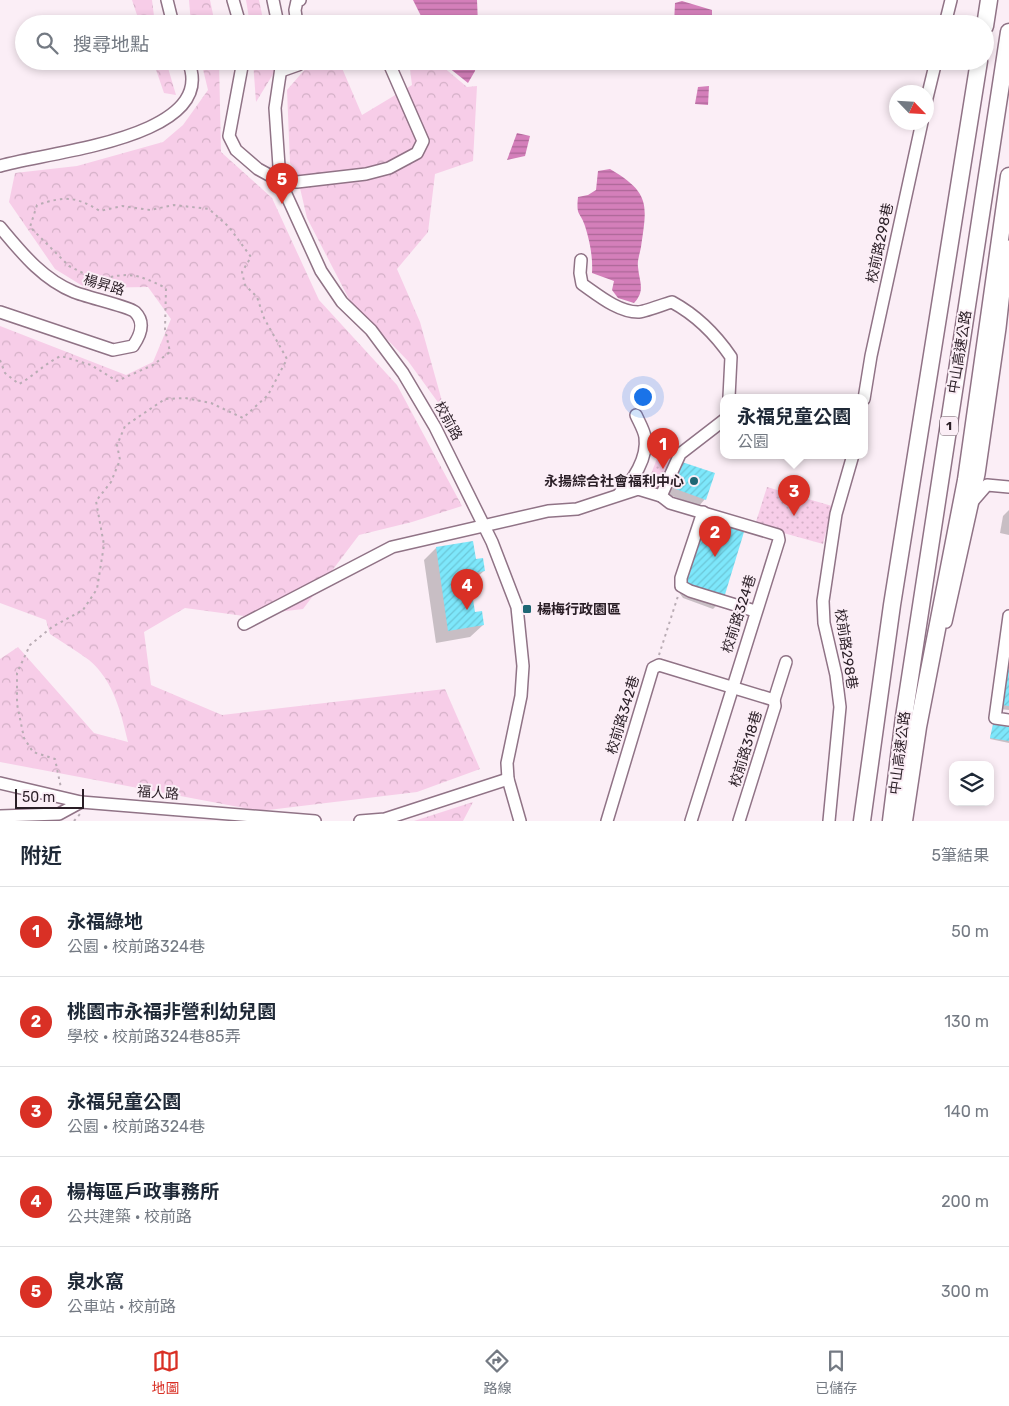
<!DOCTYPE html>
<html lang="zh-TW">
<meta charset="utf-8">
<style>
body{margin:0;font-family:Rubik,"Noto Sans TC",sans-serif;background:#f2f2f3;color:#1f2937}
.controls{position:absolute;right:15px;bottom:15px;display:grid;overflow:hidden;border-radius:10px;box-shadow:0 2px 8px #0003}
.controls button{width:45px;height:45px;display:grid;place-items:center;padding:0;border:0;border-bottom:1px solid #e0e1e3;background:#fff;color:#1f2937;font:25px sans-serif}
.compass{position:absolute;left:889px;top:85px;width:45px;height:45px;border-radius:50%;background:#fff;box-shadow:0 2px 8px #0003;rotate:115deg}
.scale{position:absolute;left:15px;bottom:12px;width:69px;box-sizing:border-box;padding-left:5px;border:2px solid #2a1e26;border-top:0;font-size:14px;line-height:18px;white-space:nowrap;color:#2a1e26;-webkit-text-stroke:4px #fbeef6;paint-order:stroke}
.you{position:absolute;left:642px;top:396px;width:18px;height:18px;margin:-12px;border:4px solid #fff;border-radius:50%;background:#1a73e8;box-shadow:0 0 0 8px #1a73e833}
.badge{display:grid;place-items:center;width:32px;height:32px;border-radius:50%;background:#d93025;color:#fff;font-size:16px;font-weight:700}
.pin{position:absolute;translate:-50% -41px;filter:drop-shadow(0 1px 2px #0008)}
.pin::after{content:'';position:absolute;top:26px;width:18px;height:15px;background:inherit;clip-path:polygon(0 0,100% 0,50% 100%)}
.popup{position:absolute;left:720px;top:394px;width:148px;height:65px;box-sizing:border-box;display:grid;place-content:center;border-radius:10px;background:#fff;filter:drop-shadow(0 1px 4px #0005);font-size:16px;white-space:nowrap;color:#747a83}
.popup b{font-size:19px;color:#1f2937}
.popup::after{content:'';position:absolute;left:50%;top:100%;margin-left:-10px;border:10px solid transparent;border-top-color:#fff}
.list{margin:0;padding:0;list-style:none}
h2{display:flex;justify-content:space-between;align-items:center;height:65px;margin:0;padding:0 20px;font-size:21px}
h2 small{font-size:16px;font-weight:400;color:#747a83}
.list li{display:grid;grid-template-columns:32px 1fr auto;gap:15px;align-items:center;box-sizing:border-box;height:90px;padding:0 20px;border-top:1px solid #e0e1e3}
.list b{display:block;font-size:19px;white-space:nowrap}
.list p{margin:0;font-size:16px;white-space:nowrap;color:#747a83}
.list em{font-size:16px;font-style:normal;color:#747a83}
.icon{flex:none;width:28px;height:28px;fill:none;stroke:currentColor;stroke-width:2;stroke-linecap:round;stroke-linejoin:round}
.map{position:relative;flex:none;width:1009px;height:821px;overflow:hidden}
.search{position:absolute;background:#fff;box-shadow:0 2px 8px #0003;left:15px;right:15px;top:15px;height:55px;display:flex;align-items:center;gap:12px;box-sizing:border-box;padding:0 18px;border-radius:28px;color:#747a83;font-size:19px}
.sheet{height:515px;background:#fff}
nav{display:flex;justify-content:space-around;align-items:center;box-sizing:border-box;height:70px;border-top:1px solid #e0e1e3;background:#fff;font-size:14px;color:#747a83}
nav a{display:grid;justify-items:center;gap:2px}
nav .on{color:#d93025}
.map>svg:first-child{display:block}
.forest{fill:url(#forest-crowns)}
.park{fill:url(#park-dots)}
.water{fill:url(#water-rules)}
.shadow{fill:#0003}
.building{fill:url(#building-hatch)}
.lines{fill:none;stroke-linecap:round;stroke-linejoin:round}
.minor-casing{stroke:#907386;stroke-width:14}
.highway-casing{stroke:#907386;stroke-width:19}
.path{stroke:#b9acb4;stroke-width:2;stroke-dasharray:2.5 4;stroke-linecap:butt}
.minor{stroke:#fff;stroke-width:11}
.highway{stroke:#fff;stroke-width:16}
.poi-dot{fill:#1e6774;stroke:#fbeef6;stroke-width:2}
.labels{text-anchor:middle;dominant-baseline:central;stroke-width:4;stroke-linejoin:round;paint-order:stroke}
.shield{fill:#fbeef6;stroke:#695c64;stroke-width:1}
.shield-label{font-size:12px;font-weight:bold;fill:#2a1e26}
.street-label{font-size:14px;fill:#2a1e26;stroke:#fbeef6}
.poi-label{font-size:14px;font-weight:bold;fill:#2a1e26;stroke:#fbeef6;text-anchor:end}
</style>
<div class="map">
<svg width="1009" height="821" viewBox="0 0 1009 821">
<defs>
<pattern id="forest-crowns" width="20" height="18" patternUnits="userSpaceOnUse" patternTransform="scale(1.25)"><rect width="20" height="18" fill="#f7cde8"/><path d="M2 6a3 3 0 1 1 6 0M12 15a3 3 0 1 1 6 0" fill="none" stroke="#d4b0c7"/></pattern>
<pattern id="park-dots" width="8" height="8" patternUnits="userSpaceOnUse" patternTransform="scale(1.25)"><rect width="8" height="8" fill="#f7cde8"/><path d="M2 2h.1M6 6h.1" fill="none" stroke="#d4b0c7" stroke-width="1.8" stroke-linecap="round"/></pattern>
<pattern id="water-rules" width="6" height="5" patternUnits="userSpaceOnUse" patternTransform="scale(1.25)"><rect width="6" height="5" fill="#d47fba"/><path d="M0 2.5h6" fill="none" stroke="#ac6797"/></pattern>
<pattern id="building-hatch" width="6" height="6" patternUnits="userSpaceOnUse" patternTransform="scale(1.25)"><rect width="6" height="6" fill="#7de7fb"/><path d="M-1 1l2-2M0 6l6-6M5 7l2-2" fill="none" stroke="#6cc6d7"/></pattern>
</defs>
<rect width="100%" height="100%" fill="#fbeef6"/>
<!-- forest -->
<g class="forest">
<polygon points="132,0 152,0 155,24 140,24"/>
<polygon points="189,0 210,0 215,24 191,24"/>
<polygon points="246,0 259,0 264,24 250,24"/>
<polygon points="153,61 166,61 176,95 164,93"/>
<path d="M201,61H219L221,152L272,198L319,300L397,385L462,506L412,522L359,535L303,609L244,616L185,608L144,632L151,685L222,715L445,689L480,769L417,792L260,811L0,762V659L18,647L94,733L128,742C121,713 114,681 89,660C77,651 63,643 50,634L46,620L0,603V326L126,375L153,362L171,319L148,287L86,288L55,269L9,202L15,173L77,166L163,142L183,125L208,90Z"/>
<polygon points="253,61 273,61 275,71 256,102"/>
<polygon points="326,61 339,61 362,115 412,85 409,61 436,61 467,87 477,86 473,161 435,174 428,232 397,269 420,322 445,412 408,361 350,301 307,218 296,171 290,163 287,90 306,68"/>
<polygon points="473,802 463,821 414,821"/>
</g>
<!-- park -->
<g class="park">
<polygon points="663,443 682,449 666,489 647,491 651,474"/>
<polygon points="767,487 832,506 823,544 755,525"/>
</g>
<!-- water -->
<g class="water">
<polygon points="413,0 477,0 478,24 425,24"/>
<polygon points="682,1 712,10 712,24 674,24 675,3"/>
<polygon points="445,61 476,61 475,71 468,83 448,67"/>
<polygon points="709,86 708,105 695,104 698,87"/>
<polygon points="517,133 530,136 525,156 507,160"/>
<path d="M610,169C651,193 647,205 641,247C640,253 637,261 638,267C639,281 646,290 634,303L618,298L612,290L614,281L592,273C593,258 590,242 585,226C580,211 576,217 578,197L588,195L596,190L598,171Z"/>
</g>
<!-- shadow -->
<g class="shadow">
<polygon points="682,463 713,474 705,499 699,506 667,494"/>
<polygon points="1009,510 1009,535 1000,533 1003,516"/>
<polygon points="705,526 722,600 713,609 683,598 678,591 697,534"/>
<polygon points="436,548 475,561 484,571 469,584 474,613 483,625 470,637 436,643 424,560"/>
<polygon points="1009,641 1009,710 999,709"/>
<polygon points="993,726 1009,728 1009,743 990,739"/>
</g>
<!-- building -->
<g class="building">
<polygon points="682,462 715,473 706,500 673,488"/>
<polygon points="712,521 744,532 723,601 692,590 686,582 705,525"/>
<polygon points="473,541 476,559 483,558 485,571 469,574 475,612 482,611 484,625 448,631 436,547"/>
<polygon points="1008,669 1009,669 1009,706 1002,705"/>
<polygon points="993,724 1009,727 1009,741 990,738"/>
</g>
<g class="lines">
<defs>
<g id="minor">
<polyline points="167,0 173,24"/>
<polyline points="233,0 240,24"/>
<polyline points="273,0 278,24"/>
<polyline points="297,24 295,10 297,1 300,0"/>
<polyline points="945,24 951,0"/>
<polyline points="243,61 229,136 236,150 258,169 280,181 297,182 366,174 389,168 417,153 423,141 388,61"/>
<polyline points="282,61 275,108 280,181 321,271 342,302 371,330 403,373 435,427 492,542 517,607 523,666 521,696 507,763 508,779 520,821"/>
<polyline points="281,71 298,65 301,61"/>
<polyline points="926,102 936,61"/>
<path d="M0,166C44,152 221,139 188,61"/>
<path d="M0,227C21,252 42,279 74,292C86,297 130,307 135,312C146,323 140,336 133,346L113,350L0,312"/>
<path d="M581,260L580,273L582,284C598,295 618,312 638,312C644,312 664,304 672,302C696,315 716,335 731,357L729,397"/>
<polyline points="864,399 871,356 922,122"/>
<path d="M619,494C633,481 648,458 645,437C644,430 639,422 636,415"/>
<polyline points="661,496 670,503 778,535 779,540 691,821"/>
<polyline points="974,500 987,485 1009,487"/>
<polyline points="703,512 681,578 681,586 690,591 755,611"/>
<polyline points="1009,616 995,718 1009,720"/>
<polyline points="946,622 979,474 1000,328 1009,246"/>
<polyline points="244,624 392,547 548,511 577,509 638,489 661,496 680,454 724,420"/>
<polyline points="774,700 786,662"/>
<polyline points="0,783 81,802 315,821"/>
<polyline points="0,816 59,814 81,802"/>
<polyline points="360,821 385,819 508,779"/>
<polyline points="607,821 653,668 659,665 774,700 775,706 739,821"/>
<polyline points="829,821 840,707 836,675 824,623 823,601 836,514 853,455"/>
</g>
<g id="highway">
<polyline points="985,26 989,0"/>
<polyline points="862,821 892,605 979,61"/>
<polyline points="891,821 904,717 1009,32"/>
<polyline points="904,821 918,727 966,480 1009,176"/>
</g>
</defs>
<!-- minor casing -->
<use href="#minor" class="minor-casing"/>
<!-- highway casing -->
<use href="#highway" class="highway-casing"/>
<!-- path -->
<g class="path">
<path d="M0,360L5,373L19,384C34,376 45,363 61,356L91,365L117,381L153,365L170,352L165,329L166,288C135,273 130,272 97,280L69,266L30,227L37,205C65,196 75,196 100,211L122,206L150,210L174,205L209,209L229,227L251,257L242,272L245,285L257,297L264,318L287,359L268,395L243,418L211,403L185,398L165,399L125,426L117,445L120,460L111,482L96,501L104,545L97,589L83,610L52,627L30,645L17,673V704L24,738L33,752L55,759L61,788"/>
<polyline points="659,655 678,596"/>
<polyline points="74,821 80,814"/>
</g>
<!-- minor -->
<use href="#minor" class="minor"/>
<!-- highway -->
<use href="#highway" class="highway"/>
</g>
<!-- markers -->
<g class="poi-dot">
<circle cx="694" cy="481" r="5"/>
<rect x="522" y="604" width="10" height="10" rx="2.5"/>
</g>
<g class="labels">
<!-- shield labels -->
<rect class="shield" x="940" y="416.5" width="18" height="19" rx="4"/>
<g class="shield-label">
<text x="949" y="426">1</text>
</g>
<!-- street labels -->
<g class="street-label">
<text transform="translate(880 243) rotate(-78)">校前路298巷</text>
<text transform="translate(104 285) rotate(17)">楊昇路</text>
<text transform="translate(960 352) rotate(-81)">中山高速公路</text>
<text transform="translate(448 421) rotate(61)">校前路</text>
<text transform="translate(739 614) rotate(-72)">校前路324巷</text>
<text transform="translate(846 649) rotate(81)">校前路298巷</text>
<text transform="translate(623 715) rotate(-73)">校前路342巷</text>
<text transform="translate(746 749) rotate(-73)">校前路318巷</text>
<text transform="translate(900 753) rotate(-83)">中山高速公路</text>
<text transform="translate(158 793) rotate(4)">福人路</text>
</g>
<!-- poi labels -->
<g class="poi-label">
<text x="684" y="481">永揚綜合社會福利中心</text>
<text x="537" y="609" text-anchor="start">楊梅行政園區</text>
</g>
</g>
</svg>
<div class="controls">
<button><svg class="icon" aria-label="layers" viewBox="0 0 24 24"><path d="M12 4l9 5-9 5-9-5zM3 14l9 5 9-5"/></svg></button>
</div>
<svg class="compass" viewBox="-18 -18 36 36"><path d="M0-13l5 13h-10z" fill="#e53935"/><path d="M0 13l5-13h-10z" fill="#747a83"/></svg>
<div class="scale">50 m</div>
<div class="you"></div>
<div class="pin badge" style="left:663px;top:469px">1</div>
<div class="pin badge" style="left:715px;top:557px">2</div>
<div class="pin badge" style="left:794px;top:516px">3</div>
<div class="popup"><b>永福兒童公園</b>公園</div>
<div class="pin badge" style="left:467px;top:610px">4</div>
<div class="pin badge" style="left:282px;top:204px">5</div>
<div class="search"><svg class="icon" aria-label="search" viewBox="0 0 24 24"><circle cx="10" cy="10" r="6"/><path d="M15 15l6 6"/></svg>搜尋地點</div>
</div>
<section class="sheet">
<h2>附近<small>5筆結果</small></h2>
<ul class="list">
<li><span class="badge">1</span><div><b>永福綠地</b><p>公園 · 校前路324巷</p></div><em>50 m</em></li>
<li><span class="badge">2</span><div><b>桃園市永福非營利幼兒園</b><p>學校 · 校前路324巷85弄</p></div><em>130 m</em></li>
<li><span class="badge">3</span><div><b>永福兒童公園</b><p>公園 · 校前路324巷</p></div><em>140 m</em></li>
<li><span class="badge">4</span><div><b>楊梅區戶政事務所</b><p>公共建築 · 校前路</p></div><em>200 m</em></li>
<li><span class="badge">5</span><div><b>泉水窩</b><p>公車站 · 校前路</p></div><em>300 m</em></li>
</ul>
</section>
<nav>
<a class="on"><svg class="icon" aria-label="map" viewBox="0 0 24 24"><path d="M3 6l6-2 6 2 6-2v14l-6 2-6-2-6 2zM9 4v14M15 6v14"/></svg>地圖</a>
<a><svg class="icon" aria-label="directions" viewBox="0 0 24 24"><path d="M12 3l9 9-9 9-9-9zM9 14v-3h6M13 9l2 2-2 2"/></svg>路線</a>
<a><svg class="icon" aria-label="saved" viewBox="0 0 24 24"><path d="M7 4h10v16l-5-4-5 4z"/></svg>已儲存</a>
</nav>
